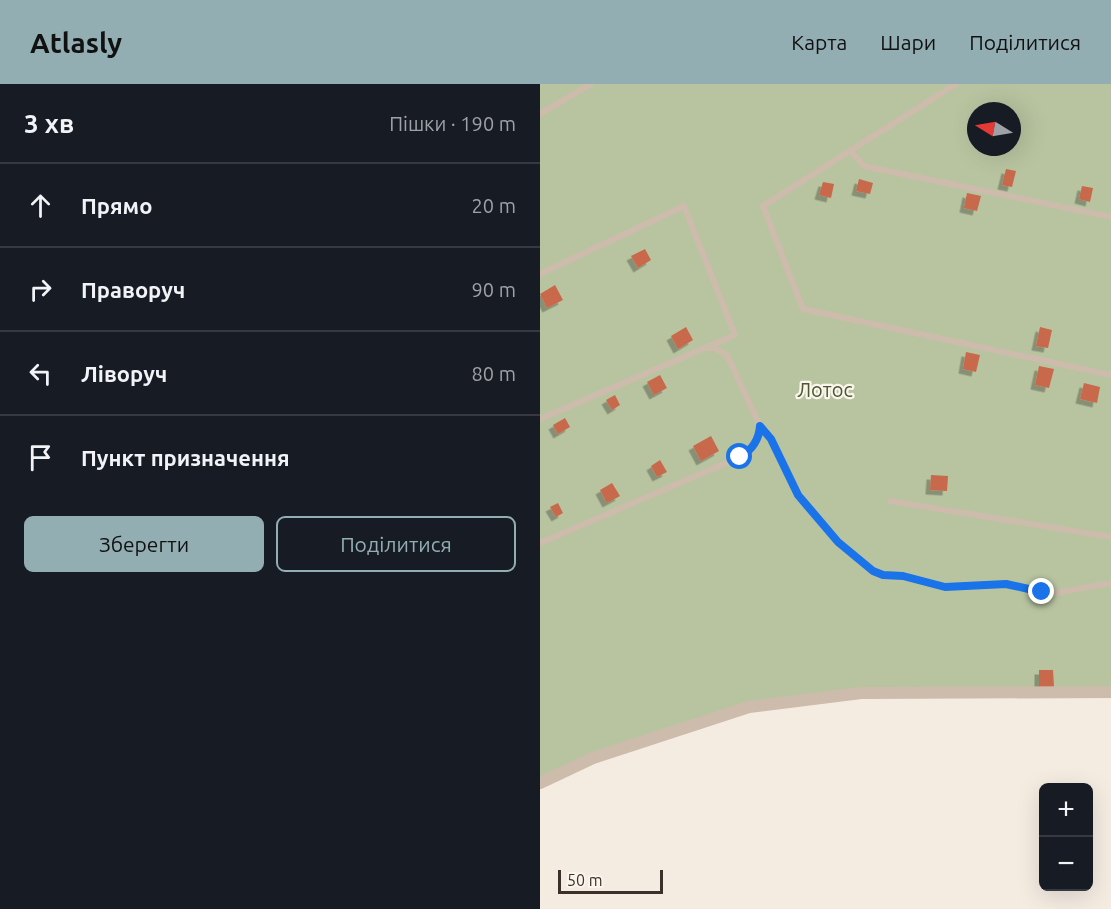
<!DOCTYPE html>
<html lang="uk">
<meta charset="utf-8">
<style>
body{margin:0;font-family:Ubuntu,sans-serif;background:#20242c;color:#f1f3f6}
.controls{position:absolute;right:18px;bottom:18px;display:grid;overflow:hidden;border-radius:9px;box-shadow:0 6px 24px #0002}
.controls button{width:54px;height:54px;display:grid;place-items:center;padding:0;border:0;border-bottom:2px solid #363941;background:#171b24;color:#f1f3f6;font:30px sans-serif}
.compass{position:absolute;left:427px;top:18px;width:54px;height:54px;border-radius:50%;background:#171b24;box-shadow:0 6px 24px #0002;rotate:281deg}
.scale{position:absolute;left:18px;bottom:15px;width:105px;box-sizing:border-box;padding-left:6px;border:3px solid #3b302b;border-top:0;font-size:16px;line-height:21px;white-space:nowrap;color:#3b302b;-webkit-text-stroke:4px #fbf5ee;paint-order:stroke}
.stop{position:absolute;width:18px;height:18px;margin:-14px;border:4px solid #1a73e8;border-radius:50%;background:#fff}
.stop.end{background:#1a73e8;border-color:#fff;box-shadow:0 2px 6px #0008}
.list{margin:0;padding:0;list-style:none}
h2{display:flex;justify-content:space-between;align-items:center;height:78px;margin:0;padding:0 24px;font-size:26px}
h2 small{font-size:20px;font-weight:400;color:#9ea1a6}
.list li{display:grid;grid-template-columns:39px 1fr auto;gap:18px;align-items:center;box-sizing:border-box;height:84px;padding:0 24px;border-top:2px solid #363941}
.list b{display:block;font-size:22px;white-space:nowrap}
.list em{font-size:20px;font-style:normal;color:#9ea1a6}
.actions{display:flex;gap:12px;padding:18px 24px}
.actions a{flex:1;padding:14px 0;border:2px solid #92aeb2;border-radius:9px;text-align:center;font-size:21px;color:#92aeb2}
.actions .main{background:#92aeb2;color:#111}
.icon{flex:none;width:33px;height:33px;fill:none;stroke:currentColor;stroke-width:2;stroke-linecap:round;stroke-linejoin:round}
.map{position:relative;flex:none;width:571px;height:825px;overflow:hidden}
header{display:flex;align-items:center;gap:36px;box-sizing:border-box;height:84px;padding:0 30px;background:#92aeb2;color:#111}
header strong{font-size:28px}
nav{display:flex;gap:33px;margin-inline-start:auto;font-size:21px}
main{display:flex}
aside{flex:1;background:#171b24}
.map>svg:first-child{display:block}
.green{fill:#b8c4a0;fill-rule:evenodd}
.building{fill:#c8694b;filter:url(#shadow)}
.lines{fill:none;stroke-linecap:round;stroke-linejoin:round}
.lane{stroke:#cdbbac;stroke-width:6}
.street{stroke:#cdbbac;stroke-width:12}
.route{stroke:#1a73e8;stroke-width:8}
.labels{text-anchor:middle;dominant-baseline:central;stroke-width:4.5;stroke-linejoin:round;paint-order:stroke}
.park-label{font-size:20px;fill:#4a5a2e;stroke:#fbf5ee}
</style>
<header>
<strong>Atlasly</strong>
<nav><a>Карта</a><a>Шари</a><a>Поділитися</a></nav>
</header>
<main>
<aside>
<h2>3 хв<small>Пішки · 190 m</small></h2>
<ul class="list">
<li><svg class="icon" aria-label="ahead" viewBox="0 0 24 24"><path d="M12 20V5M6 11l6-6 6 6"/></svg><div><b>Прямо</b></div><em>20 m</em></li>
<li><svg class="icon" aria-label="right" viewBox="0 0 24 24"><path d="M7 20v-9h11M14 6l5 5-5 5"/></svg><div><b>Праворуч</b></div><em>90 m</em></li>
<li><svg class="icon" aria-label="left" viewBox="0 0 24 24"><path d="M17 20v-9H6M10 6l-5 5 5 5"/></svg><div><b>Ліворуч</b></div><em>80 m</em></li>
<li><svg class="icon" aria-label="arrive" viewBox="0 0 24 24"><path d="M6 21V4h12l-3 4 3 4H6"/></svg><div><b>Пункт призначення</b></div></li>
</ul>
<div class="actions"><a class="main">Зберегти</a><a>Поділитися</a></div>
</aside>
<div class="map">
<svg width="571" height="825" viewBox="0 0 571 825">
<defs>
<filter id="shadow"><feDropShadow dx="-4.5" dy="4.5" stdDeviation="0" flood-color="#0004"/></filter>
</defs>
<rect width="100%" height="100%" fill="#f4ebe1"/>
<!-- green -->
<path class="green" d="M0,0H571V608L321,609L209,623L0,699ZM436,27H472V63H436Z"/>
<!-- building -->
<g class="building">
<polygon points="466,85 476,87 472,103 462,101"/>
<polygon points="319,95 333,99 330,110 316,107"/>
<polygon points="283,98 294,100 291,114 279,111"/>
<polygon points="542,102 553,104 550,118 539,115"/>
<polygon points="427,109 441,112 437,127 424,124"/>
<polygon points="105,165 111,176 98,184 91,172"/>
<polygon points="15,201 23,216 7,224 0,210"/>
<polygon points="146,243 153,256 138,265 131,252"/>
<polygon points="500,243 512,246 508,264 496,262"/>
<polygon points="426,268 440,271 436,288 423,285"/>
<polygon points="499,282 514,285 509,304 495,301"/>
<polygon points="120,291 127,304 114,311 107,298"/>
<polygon points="544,299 560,303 557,319 540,315"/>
<polygon points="75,311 80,321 72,326 66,316"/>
<polygon points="25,334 30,343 18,350 13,341"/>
<polygon points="171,352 179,367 161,377 153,362"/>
<polygon points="120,376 127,388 117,393 111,382"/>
<polygon points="391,391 408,392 407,407 390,406"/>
<polygon points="72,399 80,412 67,419 60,406"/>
<polygon points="18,419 23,429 16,433 10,423"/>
<polygon points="499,586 513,586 514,603 499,603"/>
</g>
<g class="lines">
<!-- lane -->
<g class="lane">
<polyline points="416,0 223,122 263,225 571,291"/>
<polyline points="0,30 51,0"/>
<polyline points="311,67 324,82 338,85 571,133"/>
<polyline points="0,190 144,122 195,251 0,335"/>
<polyline points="220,342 232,355 259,411 298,458 332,487 343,491 363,492 405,503 466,500 515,509 571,499"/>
<polyline points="350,417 571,453"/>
<path d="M0,459L200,373C212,366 219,356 220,342L187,271L175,264H168"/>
</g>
<!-- street -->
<polyline class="street" points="0,699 53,674 209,623 321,609 571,608"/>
</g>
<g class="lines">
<!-- route -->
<path class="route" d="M200,373C212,366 219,356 220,342L231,355L258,411L298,458L333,487L343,491L363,492L405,503L466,500L502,508"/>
</g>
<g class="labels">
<!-- park labels -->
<g class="park-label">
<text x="285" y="305">Лотос</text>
</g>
</g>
</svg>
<div class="controls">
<button>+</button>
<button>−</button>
</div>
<svg class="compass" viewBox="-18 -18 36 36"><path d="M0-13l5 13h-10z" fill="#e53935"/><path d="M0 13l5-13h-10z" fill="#9ea1a6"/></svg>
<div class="scale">50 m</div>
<div class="stop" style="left:200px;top:373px"></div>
<div class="stop end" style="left:502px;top:508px"></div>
</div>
</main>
